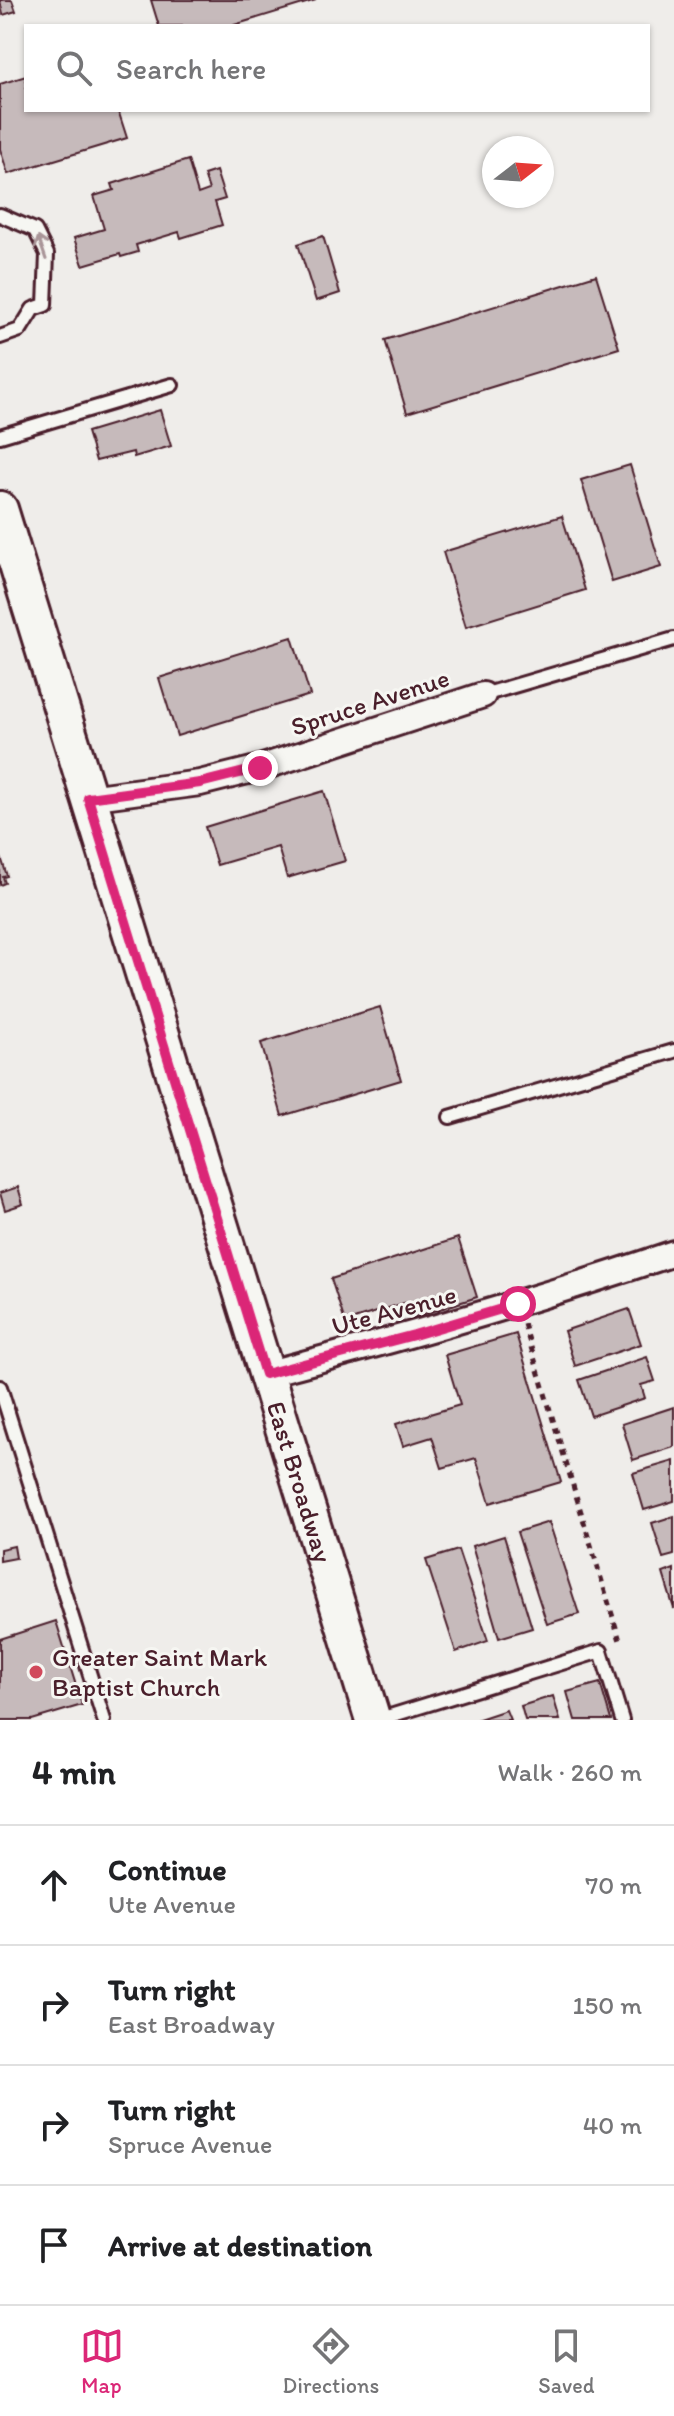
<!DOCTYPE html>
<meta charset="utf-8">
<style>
body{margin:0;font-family:Itim,sans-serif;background:#f6f6f6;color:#202124}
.compass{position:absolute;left:482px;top:136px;width:72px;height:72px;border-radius:50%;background:#fff;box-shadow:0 2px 6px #0004;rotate:73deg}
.stop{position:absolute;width:24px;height:24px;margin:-18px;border:6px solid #db2777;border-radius:50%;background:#fff}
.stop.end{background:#db2777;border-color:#fff;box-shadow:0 2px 8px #0008}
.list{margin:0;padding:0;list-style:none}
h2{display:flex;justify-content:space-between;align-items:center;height:104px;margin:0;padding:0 32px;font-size:34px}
h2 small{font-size:26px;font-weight:400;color:#757577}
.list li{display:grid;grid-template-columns:52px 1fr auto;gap:24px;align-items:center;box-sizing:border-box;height:120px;padding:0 32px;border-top:2px solid #e0e0e0}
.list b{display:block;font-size:30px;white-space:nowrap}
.list p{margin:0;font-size:26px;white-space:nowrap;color:#757577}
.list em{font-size:26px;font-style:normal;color:#757577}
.icon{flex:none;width:44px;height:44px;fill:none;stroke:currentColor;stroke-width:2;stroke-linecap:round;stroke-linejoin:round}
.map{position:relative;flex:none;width:674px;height:1720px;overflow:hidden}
.search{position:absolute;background:#fff;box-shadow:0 2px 6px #0004;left:24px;right:24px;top:24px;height:88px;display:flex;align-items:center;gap:20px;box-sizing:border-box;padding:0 28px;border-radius:0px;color:#757577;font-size:30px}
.sheet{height:584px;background:#fff}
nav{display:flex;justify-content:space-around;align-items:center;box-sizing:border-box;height:112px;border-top:2px solid #e0e0e0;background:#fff;font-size:22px;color:#757577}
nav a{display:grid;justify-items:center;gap:4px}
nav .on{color:#db2777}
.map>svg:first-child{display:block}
.building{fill:#c6babb;stroke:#4a1f2b;stroke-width:2}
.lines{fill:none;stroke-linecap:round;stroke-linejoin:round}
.lane-casing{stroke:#4a1f2b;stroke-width:18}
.street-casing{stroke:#4a1f2b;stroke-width:30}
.secondary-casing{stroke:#4a1f2b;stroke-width:40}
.path{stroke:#4a1f2b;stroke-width:5;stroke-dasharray:6 6;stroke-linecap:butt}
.lane{stroke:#f6f6f2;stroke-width:12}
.street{stroke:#f6f6f2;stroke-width:24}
.secondary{stroke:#f6f6f2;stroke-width:34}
.oneway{stroke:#a99598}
.route{stroke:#db2777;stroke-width:10}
.poi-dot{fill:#d1495b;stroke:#f6f6f2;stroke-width:3}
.labels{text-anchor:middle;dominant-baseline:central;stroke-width:6;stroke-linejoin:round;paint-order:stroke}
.street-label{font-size:26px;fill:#4a1f2b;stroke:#f6f6f2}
.poi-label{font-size:26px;fill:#4a1f2b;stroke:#f6f6f2;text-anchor:start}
</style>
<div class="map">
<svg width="674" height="1720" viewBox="0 0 674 1720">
<rect width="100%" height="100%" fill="#efedea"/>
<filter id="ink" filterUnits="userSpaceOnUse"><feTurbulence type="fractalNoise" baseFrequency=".0125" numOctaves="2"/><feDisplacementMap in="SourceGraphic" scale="16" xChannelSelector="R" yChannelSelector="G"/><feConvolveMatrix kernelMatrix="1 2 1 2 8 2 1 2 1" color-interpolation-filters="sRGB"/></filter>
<g filter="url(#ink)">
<!-- building -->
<g class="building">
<polygon points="0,0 12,0 16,11 3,15"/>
<polygon points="151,0 316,0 231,26 159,26"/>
<polygon points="26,76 26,110 118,110 127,138 8,174 0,149 0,84"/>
<polygon points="188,160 198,194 209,190 204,175 216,171 225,199 215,202 222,225 181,238 179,232 136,245 138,252 121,257 120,254 83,265 74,238 104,229 94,196 114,190 112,184"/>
<polygon points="323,236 340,293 316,301 298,244"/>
<polygon points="596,275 619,348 407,413 385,340"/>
<polygon points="160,410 171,446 134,457 133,452 96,461 87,432"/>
<polygon points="630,465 661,567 612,582 581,480"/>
<polygon points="562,516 585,590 466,627 443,552"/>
<polygon points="292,637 310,695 177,736 159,678"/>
<polygon points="324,791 345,861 287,878 278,847 217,865 205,827"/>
<polygon points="0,854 7,876 3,877 5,883 0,885"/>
<polygon points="380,1007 401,1080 282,1116 261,1043"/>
<polygon points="18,1187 23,1204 5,1210 0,1193"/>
<polygon points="458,1238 477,1297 409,1319 404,1303 345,1322 331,1279"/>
<polygon points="629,1309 641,1344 575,1366 564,1331"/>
<polygon points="516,1334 561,1482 490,1503 476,1458 442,1468 432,1437 403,1446 396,1424 460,1405 445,1355"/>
<polygon points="647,1357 655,1381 641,1385 645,1398 591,1416 579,1380"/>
<polygon points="674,1407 674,1447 633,1460 622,1424"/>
<polygon points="674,1461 674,1501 644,1510 633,1473"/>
<polygon points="674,1516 674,1555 663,1558 652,1523"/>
<polygon points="549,1522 579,1614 547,1624 517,1532"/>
<polygon points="504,1536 532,1628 499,1638 472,1546"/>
<polygon points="14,1546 16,1558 0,1561 0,1549"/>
<polygon points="458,1550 488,1641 456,1652 426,1560"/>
<polygon points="674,1569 674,1609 663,1573"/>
<polygon points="56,1621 82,1705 32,1720 0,1720 0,1639"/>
<polygon points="600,1683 611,1720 575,1720 567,1692"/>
<polygon points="553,1696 560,1720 525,1720 521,1706"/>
<polygon points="506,1710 510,1720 476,1720"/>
</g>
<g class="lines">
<defs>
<g id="lane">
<polyline points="0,215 35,230 47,254 45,305 33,309 20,330 0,337"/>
<polyline points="0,436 172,385"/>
<polyline points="483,695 674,639"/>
<polyline points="450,1117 674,1051"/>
<polyline points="0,1387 104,1720"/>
<polyline points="377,1720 601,1651 622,1720"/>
</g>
<g id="street">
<polyline points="88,798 200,783 260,768 483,695"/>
<path d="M265,1374C403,1338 539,1299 674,1253"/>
</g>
<g id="secondary">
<path id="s1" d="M0,509L373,1720"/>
</g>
</defs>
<!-- lane casing -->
<use href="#lane" class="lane-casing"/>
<!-- street casing -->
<use href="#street" class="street-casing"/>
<!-- secondary casing -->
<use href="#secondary" class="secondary-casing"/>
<!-- path -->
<polyline class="path" points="524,1324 621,1644"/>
<!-- lane -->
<use href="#lane" class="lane"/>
<!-- street -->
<use href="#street" class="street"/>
<!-- secondary -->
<use href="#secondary" class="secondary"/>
</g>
<!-- one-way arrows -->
<defs><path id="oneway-shaft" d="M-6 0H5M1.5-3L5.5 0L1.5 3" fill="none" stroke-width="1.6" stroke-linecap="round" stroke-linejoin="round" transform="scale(2)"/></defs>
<use class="oneway" href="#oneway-shaft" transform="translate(42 248) rotate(-109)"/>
</g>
<g class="lines" filter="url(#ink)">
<!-- route -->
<polyline class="route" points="260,768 200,783 88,798 265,1374 414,1335 518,1304"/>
</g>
<!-- markers -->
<circle class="poi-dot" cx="36" cy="1672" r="8"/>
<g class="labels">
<!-- street labels -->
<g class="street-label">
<text transform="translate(370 702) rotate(-18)">Spruce Avenue</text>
<text transform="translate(394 1310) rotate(-15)">Ute Avenue</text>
<text stroke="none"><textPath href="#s1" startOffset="1018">East Broadway</textPath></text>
</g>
<!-- poi labels -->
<g class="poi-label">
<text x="52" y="1657">Greater Saint Mark<tspan x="52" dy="30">Baptist Church</tspan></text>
</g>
</g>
</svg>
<svg class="compass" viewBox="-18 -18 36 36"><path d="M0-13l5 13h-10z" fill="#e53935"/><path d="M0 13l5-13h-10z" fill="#757577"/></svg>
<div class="stop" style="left:518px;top:1304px"></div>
<div class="stop end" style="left:260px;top:768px"></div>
<div class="search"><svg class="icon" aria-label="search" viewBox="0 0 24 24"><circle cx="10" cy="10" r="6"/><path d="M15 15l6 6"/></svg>Search here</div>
</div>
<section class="sheet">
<h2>4 min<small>Walk · 260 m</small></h2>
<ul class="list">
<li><svg class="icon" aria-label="ahead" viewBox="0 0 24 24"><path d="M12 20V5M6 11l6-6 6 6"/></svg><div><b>Continue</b><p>Ute Avenue</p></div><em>70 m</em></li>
<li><svg class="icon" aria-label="right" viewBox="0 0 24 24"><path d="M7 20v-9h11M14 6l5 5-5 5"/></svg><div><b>Turn right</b><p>East Broadway</p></div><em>150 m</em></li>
<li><svg class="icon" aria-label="right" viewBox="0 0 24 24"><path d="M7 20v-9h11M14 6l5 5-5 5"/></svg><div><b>Turn right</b><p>Spruce Avenue</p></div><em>40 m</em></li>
<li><svg class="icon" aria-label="arrive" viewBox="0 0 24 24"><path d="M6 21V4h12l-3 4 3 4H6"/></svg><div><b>Arrive at destination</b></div></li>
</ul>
</section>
<nav>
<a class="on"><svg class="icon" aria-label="map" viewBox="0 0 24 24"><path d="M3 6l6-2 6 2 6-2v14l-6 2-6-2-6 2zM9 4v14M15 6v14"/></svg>Map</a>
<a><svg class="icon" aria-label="directions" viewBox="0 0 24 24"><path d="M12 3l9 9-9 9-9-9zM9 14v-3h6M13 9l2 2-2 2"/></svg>Directions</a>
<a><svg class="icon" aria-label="saved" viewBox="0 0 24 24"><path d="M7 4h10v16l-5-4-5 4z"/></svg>Saved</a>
</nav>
